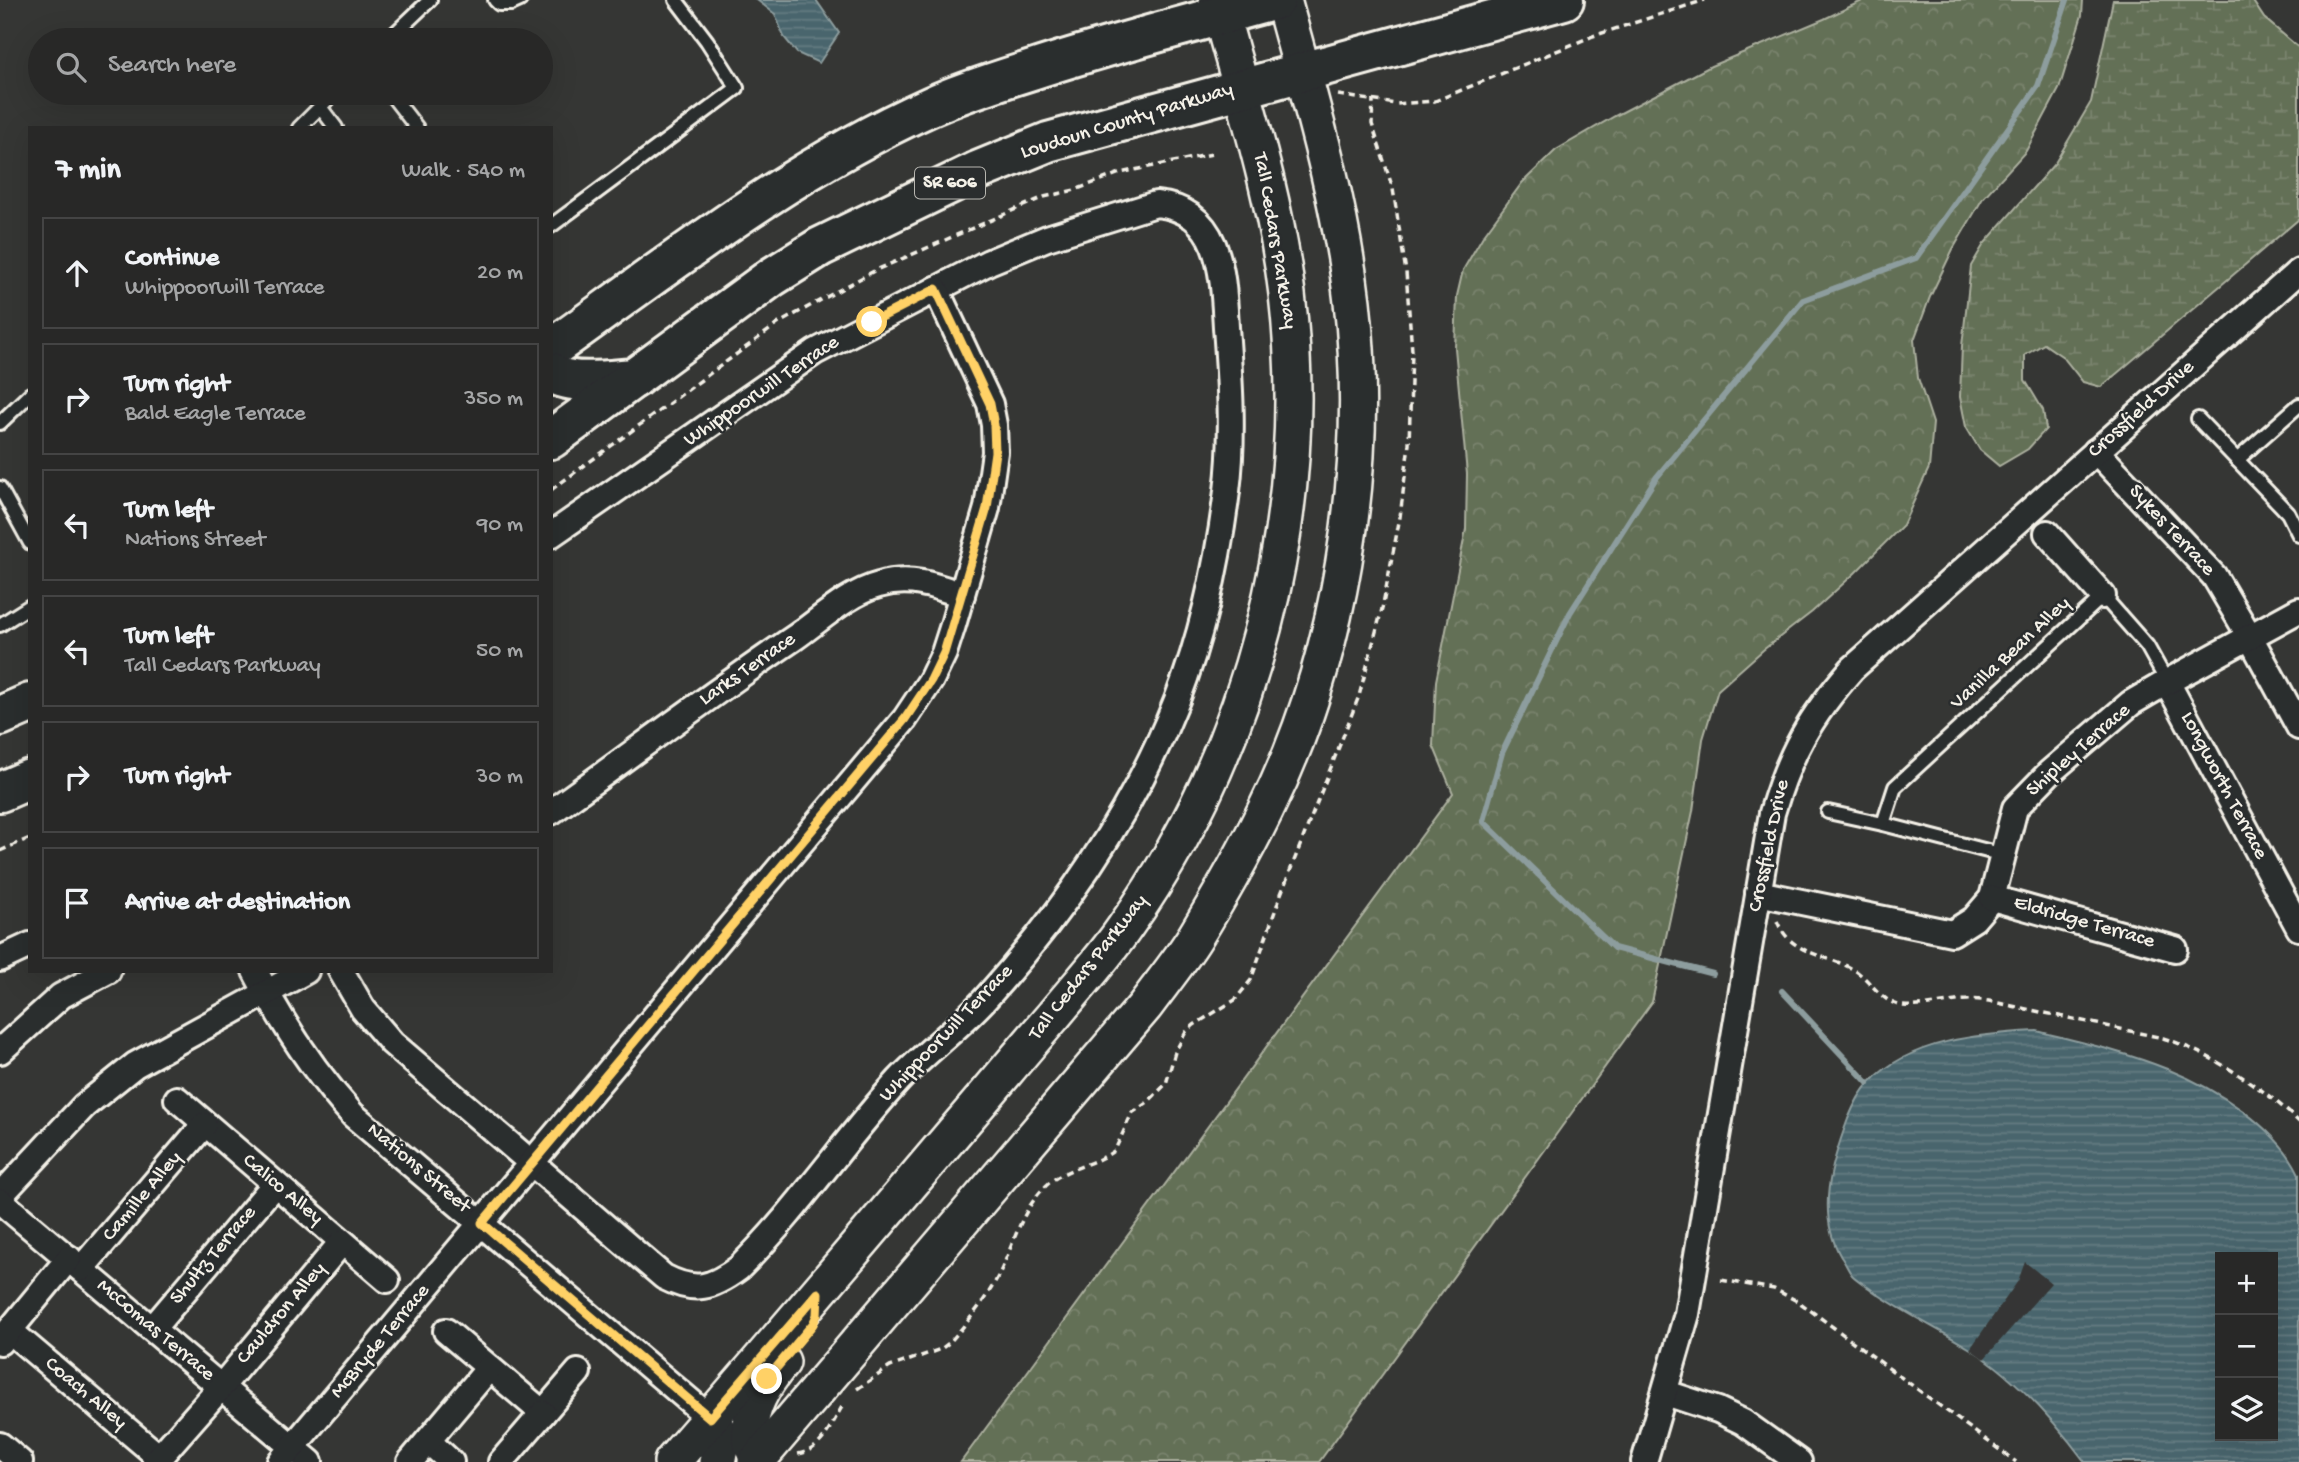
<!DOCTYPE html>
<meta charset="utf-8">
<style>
body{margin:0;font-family:"Gochi Hand",sans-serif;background:#30302f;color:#f1f3f6}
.controls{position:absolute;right:21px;bottom:21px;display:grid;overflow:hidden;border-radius:0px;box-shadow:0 7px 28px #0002}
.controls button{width:63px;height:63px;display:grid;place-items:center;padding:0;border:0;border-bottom:2px solid #444;background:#282827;color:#f1f3f6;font:35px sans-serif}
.stop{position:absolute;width:21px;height:21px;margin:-16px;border:5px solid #ffd166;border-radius:50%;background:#fff}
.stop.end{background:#ffd166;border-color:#fff;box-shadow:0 2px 7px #0008}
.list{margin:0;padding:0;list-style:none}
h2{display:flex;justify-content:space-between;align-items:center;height:91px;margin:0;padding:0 28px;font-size:30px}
h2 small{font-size:23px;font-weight:400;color:#a5a6a7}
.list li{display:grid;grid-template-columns:46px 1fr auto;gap:21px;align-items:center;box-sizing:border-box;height:112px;margin:0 14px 14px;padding:0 14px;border:2px solid #444;border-radius:0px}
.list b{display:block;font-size:26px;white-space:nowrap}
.list p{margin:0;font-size:23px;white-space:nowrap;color:#a5a6a7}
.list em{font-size:23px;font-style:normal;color:#a5a6a7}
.icon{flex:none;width:38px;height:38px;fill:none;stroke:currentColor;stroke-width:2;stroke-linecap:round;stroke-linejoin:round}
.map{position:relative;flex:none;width:2299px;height:1462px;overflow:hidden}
.search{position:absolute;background:#282827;box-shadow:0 7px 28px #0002;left:28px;top:28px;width:525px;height:77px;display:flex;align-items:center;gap:18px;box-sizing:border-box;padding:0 24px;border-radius:38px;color:#a5a6a7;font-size:26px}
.panel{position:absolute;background:#282827;box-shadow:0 7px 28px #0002;left:28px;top:126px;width:525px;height:847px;border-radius:0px}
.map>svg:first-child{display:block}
.forest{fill:url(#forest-crowns);stroke:#acb09f;stroke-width:2}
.wetland{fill:url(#wetland-marsh);stroke:#acb09f;stroke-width:2}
.water{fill:url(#water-rules);stroke:#8d9d9e;stroke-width:2;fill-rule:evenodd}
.pier{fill:#353634}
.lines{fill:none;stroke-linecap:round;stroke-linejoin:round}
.stream{stroke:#8d9d9e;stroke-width:6}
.service-casing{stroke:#f4f1e8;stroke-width:18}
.minor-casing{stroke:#f4f1e8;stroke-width:30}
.secondary-casing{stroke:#f4f1e8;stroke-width:40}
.primary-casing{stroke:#f4f1e8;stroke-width:44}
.path{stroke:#f4f1e8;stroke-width:3.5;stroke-dasharray:7 5;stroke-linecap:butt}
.service{stroke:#2a2d2e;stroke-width:12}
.minor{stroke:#2a2d2e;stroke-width:24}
.secondary{stroke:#2a2d2e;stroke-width:35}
.primary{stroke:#2a2d2e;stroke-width:38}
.route{stroke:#ffd166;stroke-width:9}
.labels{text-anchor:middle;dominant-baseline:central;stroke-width:5;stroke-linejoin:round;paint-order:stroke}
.shield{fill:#2a2d2e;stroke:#b7b6b0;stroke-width:2}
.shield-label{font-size:19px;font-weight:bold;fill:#f4f1e8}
.street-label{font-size:21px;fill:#f4f1e8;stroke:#2a2d2e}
</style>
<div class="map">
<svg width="2299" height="1462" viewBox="0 0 2299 1462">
<defs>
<pattern id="forest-crowns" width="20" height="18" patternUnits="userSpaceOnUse" patternTransform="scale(1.75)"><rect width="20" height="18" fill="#636f56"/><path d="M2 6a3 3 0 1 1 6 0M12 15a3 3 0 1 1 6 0" fill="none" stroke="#7a846e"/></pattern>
<pattern id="wetland-marsh" width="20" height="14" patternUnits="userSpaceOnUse" patternTransform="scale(1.75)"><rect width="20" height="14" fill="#636f56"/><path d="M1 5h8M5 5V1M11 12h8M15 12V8" fill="none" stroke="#7a846e"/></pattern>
<pattern id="water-rules" width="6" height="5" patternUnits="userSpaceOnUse" patternTransform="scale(1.75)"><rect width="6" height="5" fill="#49656d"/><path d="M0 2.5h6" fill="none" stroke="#647c82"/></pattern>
</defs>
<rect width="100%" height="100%" fill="#353634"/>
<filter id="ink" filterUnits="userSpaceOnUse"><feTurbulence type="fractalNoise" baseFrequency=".0143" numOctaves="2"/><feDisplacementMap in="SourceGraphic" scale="14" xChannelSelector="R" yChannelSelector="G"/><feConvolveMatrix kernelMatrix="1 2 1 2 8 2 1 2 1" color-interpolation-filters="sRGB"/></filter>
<g filter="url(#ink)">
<!-- forest -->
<polygon class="forest" points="1864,0 2083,0 2082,15 2059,89 2026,151 1983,198 1953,249 1930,297 1914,340 1918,378 1933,423 1929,468 1903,525 1855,573 1812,612 1763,650 1718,690 1703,739 1693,811 1652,1002 1319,1462 961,1462 1453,793 1433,745 1436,681 1466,529 1467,474 1455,348 1457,296 1463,270 1483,236 1522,183 1556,150 1615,116 1711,66 1824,19"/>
<!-- wetland -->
<polygon class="wetland" points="2113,0 2252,0 2264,18 2299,48 2299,219 2101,387 2083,382 2063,357 2044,344 2025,355 2025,380 2043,410 2046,429 2028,449 1999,466 1980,450 1966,427 1960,397 1962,346 1971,266 1984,244 2055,163 2091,102"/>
<!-- water -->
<g class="water">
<polygon points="757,0 816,0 839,33 819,63 797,53 784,37 775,14"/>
<path d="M2037,1031C2080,1042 2125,1052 2167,1069C2214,1088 2277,1126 2299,1174V1462H2085C2053,1419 2015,1376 1969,1348C1937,1328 1904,1313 1873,1291C1867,1286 1858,1281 1852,1275C1848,1270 1845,1262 1841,1257C1816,1213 1831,1164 1848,1119C1853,1107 1859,1093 1869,1083C1911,1039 1980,1034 2037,1031ZM2220,1257H2273V1436H2220Z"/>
</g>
<!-- pier -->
<polygon class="pier" points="2025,1262 2051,1283 1984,1359 1970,1349 2018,1281"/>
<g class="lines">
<!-- stream -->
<g class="stream">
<polyline points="1713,974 1614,948 1483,821 1502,753 1570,613 1656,478 1803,300 1916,258 2038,86 2067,0"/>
<polyline points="1782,991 1868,1083"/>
</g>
<defs>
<g id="service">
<polyline points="495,0 499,4 511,4 520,0"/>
<polyline points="388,40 430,0"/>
<polyline points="390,93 417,128"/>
<polyline points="320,107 336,128"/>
<polyline points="299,128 334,93"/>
<polyline points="551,226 737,88 707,41 676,0"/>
<polyline points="2198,419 2288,513 2299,535"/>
<polyline points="0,423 30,394"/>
<polyline points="2237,460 2299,405"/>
<polyline points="0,488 30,543"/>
<polyline points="0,625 30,606"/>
<polyline points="1828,812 1883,824 2003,855"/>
<polyline points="1883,824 1895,787 2103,596 2147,646 2167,682"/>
</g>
<g id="minor">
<polyline points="2096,451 2214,576 2250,637 2299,727"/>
<polyline points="2047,533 2103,596"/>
<polyline points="2167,682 2299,928"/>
<path d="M551,812C632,754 711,694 794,638C820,620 848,593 879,585C909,576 934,585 962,595"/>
<polyline points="1758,893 1952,933 1974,919 1992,898 2015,808 2049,773 2131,703 2167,682 2299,610"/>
<polyline points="1992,898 2175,949"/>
<polyline points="0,959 30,945"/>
<path d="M255,971C282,1023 314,1072 353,1115L710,1418"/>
<path d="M341,971L363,1009L392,1043L664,1277C695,1293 712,1288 739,1268C798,1210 844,1140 899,1080C927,1051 960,1027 987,997C1065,910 1134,809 1177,700C1203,633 1218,562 1227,491C1234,437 1230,381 1226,327C1223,275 1222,210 1156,204L1047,238L989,262L815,352L551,535"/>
<polyline points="0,1051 61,996 108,971"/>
<polyline points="177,1099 387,1280"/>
<polyline points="0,1196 84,1106 135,1065 306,971"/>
<polyline points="0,1201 310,1462"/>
<polyline points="81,1269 204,1125"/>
<polyline points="153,1328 274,1185"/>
<polyline points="10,1331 159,1457"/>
<polyline points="446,1331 543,1413 578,1372"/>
<polyline points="0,1342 69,1258"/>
<polyline points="1666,1393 1718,1410 1743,1422 1799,1462"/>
<polyline points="428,1441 451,1462"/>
<polyline points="0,1445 20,1462"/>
<polyline points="155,1462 221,1387 342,1242"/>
<polyline points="280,1462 905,719 931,680 944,653 953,625 987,508 995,452 994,425 990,404 936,289"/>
<polyline points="410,1462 489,1368"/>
<polyline points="501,1462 543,1413"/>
<path d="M1644,1462L1687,1314L1772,813C1790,752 1810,717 1852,669L2299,271"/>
</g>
<g id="secondary">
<path d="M710,1418C722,1431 721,1446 717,1462"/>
<path d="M758,1460C756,1453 751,1446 750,1439C747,1409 764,1383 782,1362"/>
<path d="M672,1462C768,1352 862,1241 956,1130C989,1092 1021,1053 1054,1015C1077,987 1102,960 1123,930C1253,748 1313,516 1287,294C1275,193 1243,97 1217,0"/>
<path d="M756,1462L1145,1006C1161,984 1180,961 1195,937C1220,896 1244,854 1265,811C1340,661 1371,469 1352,302C1340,199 1310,99 1283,0"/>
</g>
<g id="primary">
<path d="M551,349C674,261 793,168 931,106C966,90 1004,79 1041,67C1119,42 1198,22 1276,0"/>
<path d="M551,372C569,387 613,379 635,378"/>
<polyline points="551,439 772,277 820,247 977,171 1048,142 1564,0"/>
<polyline points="0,716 30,703"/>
<polyline points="0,792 30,779"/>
</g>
</defs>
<!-- service casing -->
<use href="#service" class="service-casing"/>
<!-- minor casing -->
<use href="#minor" class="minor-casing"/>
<!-- secondary casing -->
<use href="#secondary" class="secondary-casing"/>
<!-- primary casing -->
<use href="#primary" class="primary-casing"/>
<!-- path -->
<g class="path">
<polyline points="1338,95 1396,104 1435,101 1593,36 1705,0"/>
<polyline points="551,490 779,323 874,271 1044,197 1075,190 1120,173 1212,154"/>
<polyline points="0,851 30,838"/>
<path d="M1777,921C1792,957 1827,953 1856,971C1872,982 1882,1003 1903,1006C1925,1008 1946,1001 1967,1000C1975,999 1982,1000 1989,1001L2163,1038C2208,1052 2265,1088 2299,1122"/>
<polyline points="1721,1280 1774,1289 1799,1302 2016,1462"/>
<path d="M857,1389L890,1367L941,1349L950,1342C966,1324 983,1303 995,1282C1013,1250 1019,1210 1048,1184C1067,1167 1095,1165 1115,1150L1132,1113L1148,1102L1166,1084L1175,1052L1186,1032L1194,1025L1235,1000L1251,980L1281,894L1359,696L1382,609L1400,517L1409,444L1412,351L1406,272L1393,189L1372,124L1373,99"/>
<path d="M798,1454C823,1450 831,1425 843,1405"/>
</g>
<!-- service -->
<use href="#service" class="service"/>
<!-- minor -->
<use href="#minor" class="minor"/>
<!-- secondary -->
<use href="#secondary" class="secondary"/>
<!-- primary -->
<use href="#primary" class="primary"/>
</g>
</g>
<g class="lines" filter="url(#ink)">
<!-- route -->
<polyline class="route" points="767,1379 813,1324 817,1315 818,1293 710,1418 482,1223 905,719 931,680 944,653 987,508 995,452 994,425 990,404 936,289 872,322"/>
</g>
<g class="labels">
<!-- shield labels -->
<rect class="shield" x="915" y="167.5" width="70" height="31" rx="5"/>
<g class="shield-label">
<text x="950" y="183">SR 606</text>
</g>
<!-- street labels -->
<g class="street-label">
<text transform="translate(1127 122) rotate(-17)">Loudoun County Parkway</text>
<text transform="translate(1274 241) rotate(80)">Tall Cedars Parkway</text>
<text transform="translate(762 392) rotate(-34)">Whippoorwill Terrace</text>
<text transform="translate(2142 410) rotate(-42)">Crossfield Drive</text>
<text transform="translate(2171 531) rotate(47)">Sykes Terrace</text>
<text transform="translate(2011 654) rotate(-43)">Vanilla Bean Alley</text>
<text transform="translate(748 670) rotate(-35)">Larks Terrace</text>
<text transform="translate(2079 751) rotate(-41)">Shipley Terrace</text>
<text transform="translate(2223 786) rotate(62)">Longworth Terrace</text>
<text transform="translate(1770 846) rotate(-78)">Crossfield Drive</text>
<text transform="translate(2084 923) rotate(16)">Eldridge Terrace</text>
<text transform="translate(1089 968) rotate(-52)">Tall Cedars Parkway</text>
<text transform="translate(947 1034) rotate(-46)">Whippoorwill Terrace</text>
<text transform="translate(418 1169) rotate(40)">Nations Street</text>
<text transform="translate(282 1190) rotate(40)">Calico Alley</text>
<text transform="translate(143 1197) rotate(-50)">Camille Alley</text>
<text transform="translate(214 1256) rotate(-50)">Shultz Terrace</text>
<text transform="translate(282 1314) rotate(-50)">Cauldron Alley</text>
<text transform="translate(155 1331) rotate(40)">McComas Terrace</text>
<text transform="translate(381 1342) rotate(-50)">McBryde Terrace</text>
<text transform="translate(85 1394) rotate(40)">Coach Alley</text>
</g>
</g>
</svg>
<div class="controls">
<button>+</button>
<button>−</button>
<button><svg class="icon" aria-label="layers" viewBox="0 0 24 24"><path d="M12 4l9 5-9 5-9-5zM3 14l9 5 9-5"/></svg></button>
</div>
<div class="stop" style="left:872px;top:322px"></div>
<div class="stop end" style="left:767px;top:1379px"></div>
<div class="search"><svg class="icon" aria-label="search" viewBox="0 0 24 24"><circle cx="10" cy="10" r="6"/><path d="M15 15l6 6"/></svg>Search here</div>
<section class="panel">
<h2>7 min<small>Walk · 540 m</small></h2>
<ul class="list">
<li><svg class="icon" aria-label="ahead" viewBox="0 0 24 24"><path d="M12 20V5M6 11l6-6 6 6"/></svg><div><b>Continue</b><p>Whippoorwill Terrace</p></div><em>20 m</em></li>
<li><svg class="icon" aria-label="right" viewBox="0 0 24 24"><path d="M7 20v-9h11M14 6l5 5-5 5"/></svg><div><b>Turn right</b><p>Bald Eagle Terrace</p></div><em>350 m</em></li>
<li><svg class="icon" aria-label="left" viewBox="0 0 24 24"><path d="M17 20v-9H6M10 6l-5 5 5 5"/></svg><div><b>Turn left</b><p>Nations Street</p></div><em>90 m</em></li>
<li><svg class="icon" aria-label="left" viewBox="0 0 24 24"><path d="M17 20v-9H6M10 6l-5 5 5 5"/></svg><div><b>Turn left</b><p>Tall Cedars Parkway</p></div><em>50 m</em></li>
<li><svg class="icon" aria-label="right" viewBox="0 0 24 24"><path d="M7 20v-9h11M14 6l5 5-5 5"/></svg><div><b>Turn right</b></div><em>30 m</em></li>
<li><svg class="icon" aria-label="arrive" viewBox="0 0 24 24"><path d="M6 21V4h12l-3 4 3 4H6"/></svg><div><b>Arrive at destination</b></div></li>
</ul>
</section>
</div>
